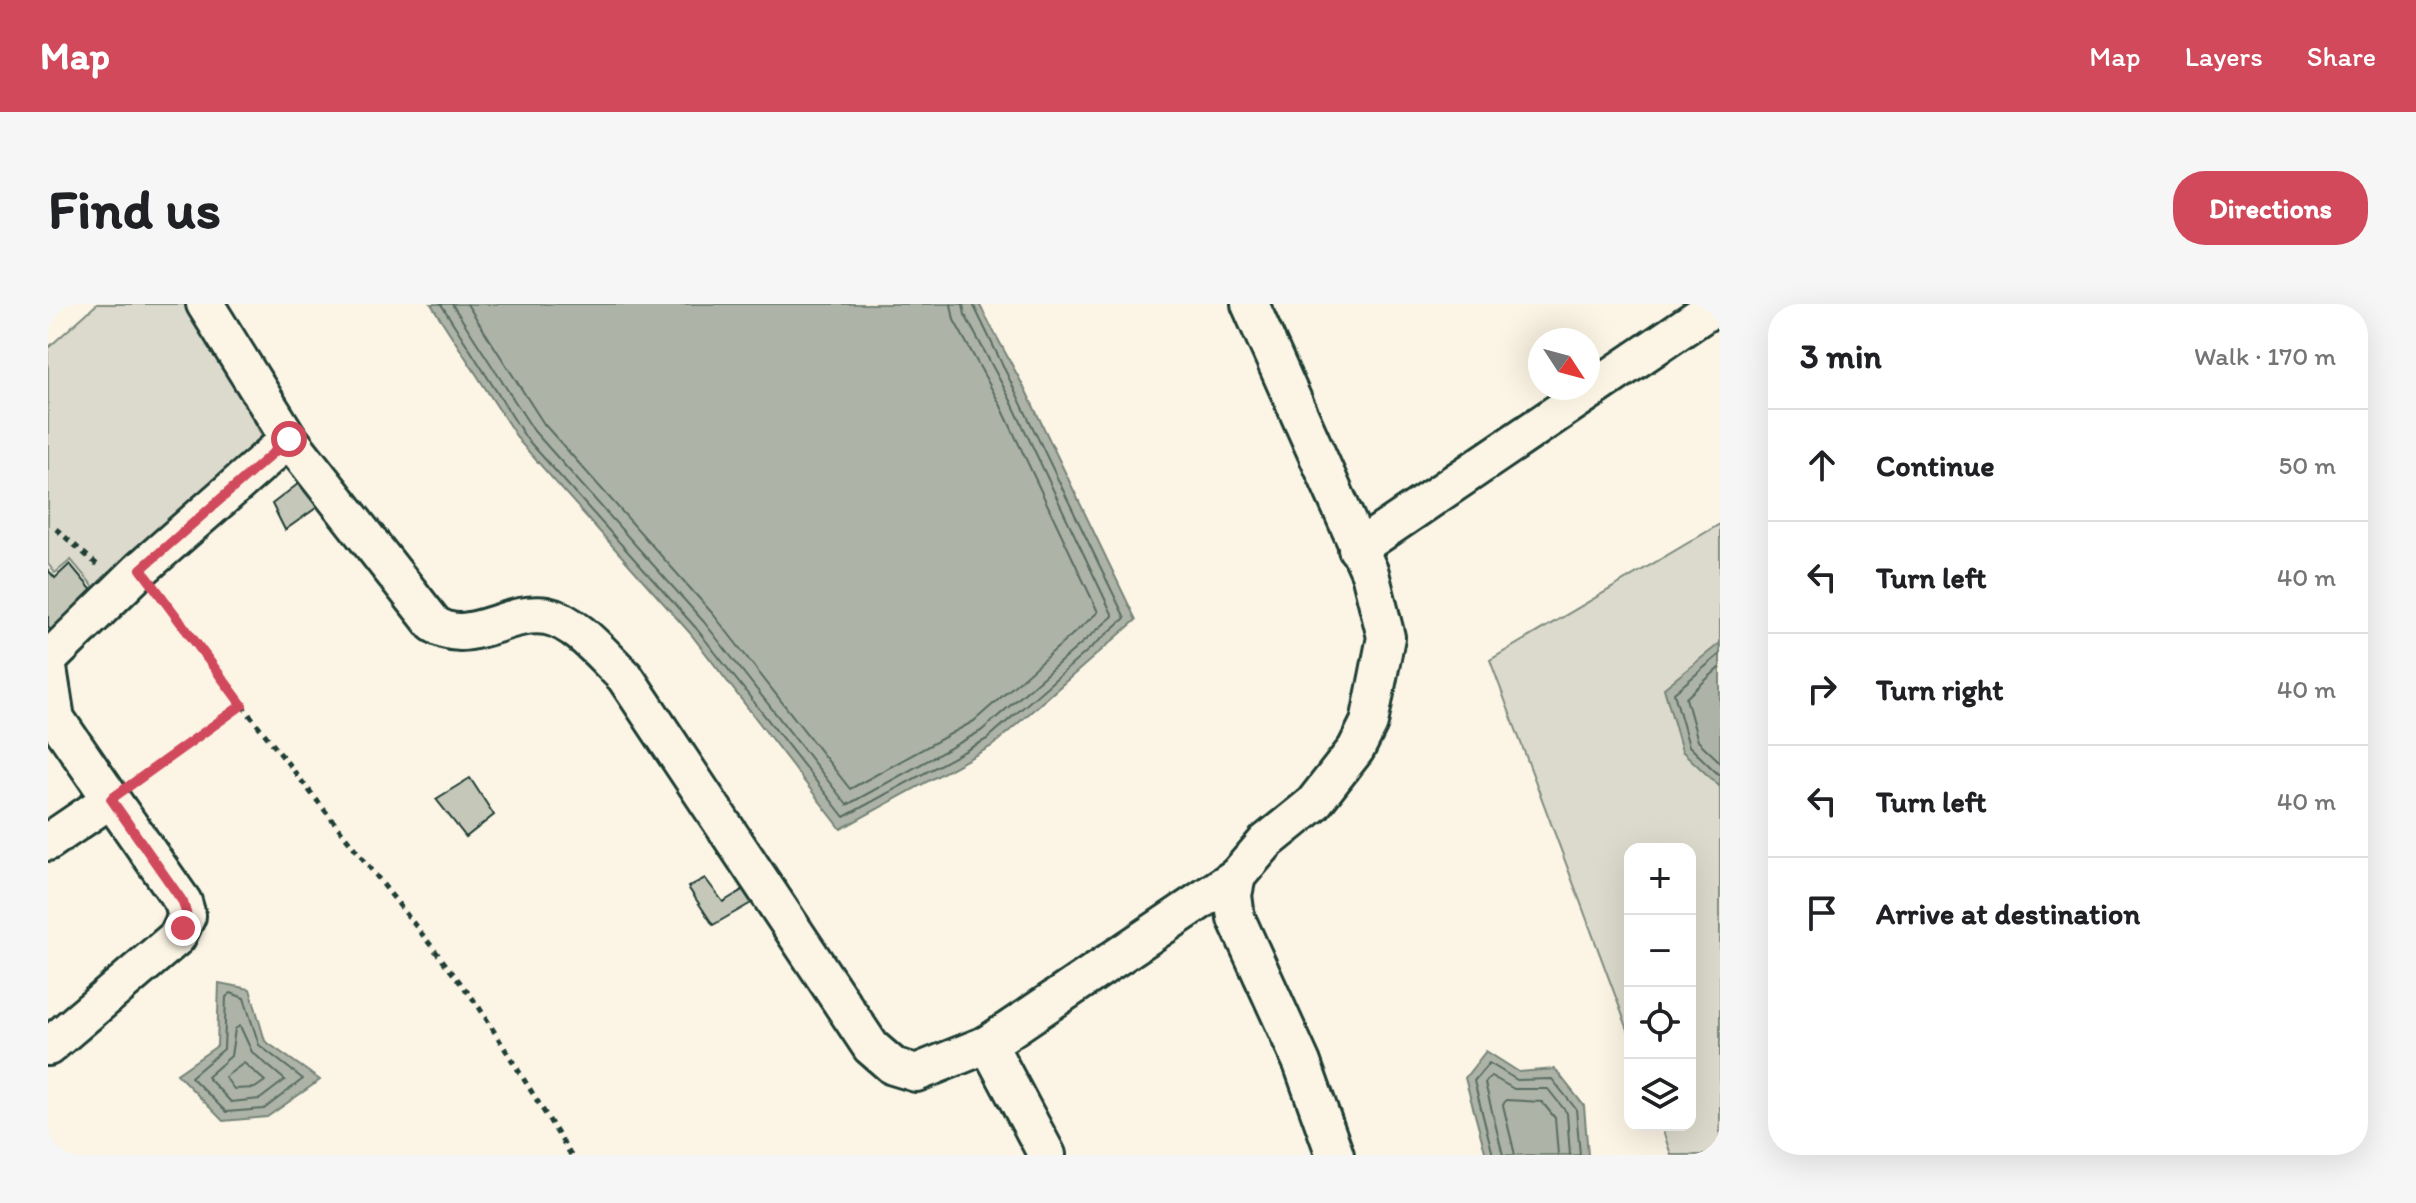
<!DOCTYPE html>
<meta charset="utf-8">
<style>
body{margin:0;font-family:Itim,sans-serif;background:#f6f6f6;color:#202124}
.controls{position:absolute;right:24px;bottom:24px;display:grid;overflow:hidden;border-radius:16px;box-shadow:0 8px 32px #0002}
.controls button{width:72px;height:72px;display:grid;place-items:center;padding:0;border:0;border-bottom:2px solid #e0e0e0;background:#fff;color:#202124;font:40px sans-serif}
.compass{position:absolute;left:1480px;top:24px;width:72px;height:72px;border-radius:50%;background:#fff;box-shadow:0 8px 32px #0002;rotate:126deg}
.stop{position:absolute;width:24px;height:24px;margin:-18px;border:6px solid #d1495b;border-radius:50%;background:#fff}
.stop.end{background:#d1495b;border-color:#fff;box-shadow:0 2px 8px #0008}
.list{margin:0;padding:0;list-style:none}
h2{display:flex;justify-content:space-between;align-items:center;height:104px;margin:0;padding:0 32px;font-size:34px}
h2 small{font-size:26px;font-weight:400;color:#757577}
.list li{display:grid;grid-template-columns:52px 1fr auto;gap:24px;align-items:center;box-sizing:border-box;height:112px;padding:0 32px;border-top:2px solid #e0e0e0}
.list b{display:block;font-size:30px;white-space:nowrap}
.list em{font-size:26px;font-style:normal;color:#757577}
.icon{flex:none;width:44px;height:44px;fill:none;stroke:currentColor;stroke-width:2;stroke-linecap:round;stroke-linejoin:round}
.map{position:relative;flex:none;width:1672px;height:851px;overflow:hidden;border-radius:32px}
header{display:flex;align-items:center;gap:48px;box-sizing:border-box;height:112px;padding:0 40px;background:#d1495b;color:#fff}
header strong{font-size:38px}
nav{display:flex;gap:44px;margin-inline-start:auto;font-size:28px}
.intro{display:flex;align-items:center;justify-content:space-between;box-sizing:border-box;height:192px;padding:0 48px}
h1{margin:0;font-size:56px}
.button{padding:20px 36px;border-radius:32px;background:#d1495b;color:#fff;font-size:28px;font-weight:700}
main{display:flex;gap:48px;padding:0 48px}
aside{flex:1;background:#fff;border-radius:32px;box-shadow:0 8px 32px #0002}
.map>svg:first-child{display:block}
.green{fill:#dcdacc;stroke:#7e8c80;stroke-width:2}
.water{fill:#aeb3a7;stroke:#758479;stroke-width:2}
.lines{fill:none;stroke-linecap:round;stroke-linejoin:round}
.shore{stroke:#586c62;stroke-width:2}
.building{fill:#c5c7b9;stroke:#1f3d34;stroke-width:2}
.minor-casing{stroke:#1f3d34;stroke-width:42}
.path{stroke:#1f3d34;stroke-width:5;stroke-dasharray:6 6;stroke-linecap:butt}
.minor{stroke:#fcf5e5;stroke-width:36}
.route{stroke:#d1495b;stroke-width:10}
</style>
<header>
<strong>Map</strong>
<nav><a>Map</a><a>Layers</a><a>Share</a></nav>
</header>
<div class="intro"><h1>Find us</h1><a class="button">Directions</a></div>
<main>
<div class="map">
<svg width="1672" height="851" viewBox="0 0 1672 851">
<rect width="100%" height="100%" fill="#fcf5e5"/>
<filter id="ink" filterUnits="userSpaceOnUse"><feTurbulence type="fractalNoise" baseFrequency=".0125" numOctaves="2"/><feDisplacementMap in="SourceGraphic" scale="16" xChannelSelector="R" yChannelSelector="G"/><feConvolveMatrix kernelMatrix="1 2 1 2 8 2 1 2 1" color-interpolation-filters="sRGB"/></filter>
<g filter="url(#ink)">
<!-- green -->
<g class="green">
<polygon points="49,0 146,0 220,144 55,294 23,256 7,269 0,260 0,44"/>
<polygon points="1672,220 1672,851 1623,851 1613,821 1642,821 1642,545 1582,545 1582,731 1442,356"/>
</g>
<!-- water -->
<g class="water">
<polygon points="383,0 931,0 978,87 1088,316 944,442 793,525 642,329 472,138"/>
<polygon points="1672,339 1672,483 1634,447 1616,384"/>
<polygon points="171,679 202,685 217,737 272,776 219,813 175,817 129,770 169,742"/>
<polygon points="1438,747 1471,768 1507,765 1536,802 1540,851 1438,851 1417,774"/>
</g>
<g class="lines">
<!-- shore -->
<g class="shore">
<polyline points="393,0 478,134 648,324 796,513 939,435 1077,314 925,0"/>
<polyline points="404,0 486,127 656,318 799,501 933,427 1065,312 962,95 917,11 915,0"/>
<polyline points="419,0 496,120 665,310 802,485 926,417 1050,308 952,100 906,16 903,0"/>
<polyline points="1672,350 1626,389 1641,442 1672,472"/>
<polyline points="1672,363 1638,394 1650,437 1672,458"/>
<polygon points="183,689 196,694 211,741 255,775 216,805 178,808 143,773 176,745 178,693"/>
<polygon points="192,722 204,748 237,776 212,795 183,798 159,773 183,752 187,725"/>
<polygon points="196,759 217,777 207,784 186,785 177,773"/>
<polyline points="1445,851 1426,777 1441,759 1469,776 1504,775 1528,805 1532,851"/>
<polyline points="1455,851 1437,779 1443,772 1466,785 1500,785 1519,809 1522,851"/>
<polyline points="1467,851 1455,801 1458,796 1494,798 1507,814 1510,851"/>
</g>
</g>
<!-- building -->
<g class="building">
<polygon points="255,176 275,199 237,226 224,200"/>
<polygon points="22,260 47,290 3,328 0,323 0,266 7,274"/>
<polygon points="422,474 446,511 418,533 388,495"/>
<polygon points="657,574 675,598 696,585 705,598 665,621 640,583"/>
</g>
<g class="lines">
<defs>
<g id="minor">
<polyline points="1202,0 1322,269 1338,333 1321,419 1308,445 1265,500 1218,538 1189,572 1185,591 1188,614 1254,759 1287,851"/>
<path d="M241,135L386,320C421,344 459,305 499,312C529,318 556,353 577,373L823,743L845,762L868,769L940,740L1189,572"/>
<polyline points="1309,245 1670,0"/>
<polyline points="0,356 93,265 241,135 157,0"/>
<polyline points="0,364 8,415 63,495 0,538"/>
<polyline points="940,740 999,851"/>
<polyline points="0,743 129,633 139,612 135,598 63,495"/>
</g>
</defs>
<!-- minor casing -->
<use href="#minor" class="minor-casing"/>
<!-- path -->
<g class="path">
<polyline points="8,225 53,264"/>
<polyline points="194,401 429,700 523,851"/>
<polyline points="86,478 194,401 110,287"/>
</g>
<!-- minor -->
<use href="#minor" class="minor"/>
</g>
</g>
<g class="lines" filter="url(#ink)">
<!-- route -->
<polyline class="route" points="135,624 139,612 135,598 63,495 194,401 93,265 241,135"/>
</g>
</svg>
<div class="controls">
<button>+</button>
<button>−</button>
<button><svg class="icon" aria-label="locate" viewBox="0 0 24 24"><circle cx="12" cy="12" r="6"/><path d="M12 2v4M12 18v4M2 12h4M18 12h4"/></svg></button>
<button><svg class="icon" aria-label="layers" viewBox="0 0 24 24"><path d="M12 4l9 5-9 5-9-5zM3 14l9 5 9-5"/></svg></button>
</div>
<svg class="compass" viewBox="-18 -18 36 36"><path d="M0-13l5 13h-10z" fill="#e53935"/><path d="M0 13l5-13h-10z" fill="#757577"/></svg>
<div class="stop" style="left:241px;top:135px"></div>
<div class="stop end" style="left:135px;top:624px"></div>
</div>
<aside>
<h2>3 min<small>Walk · 170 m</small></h2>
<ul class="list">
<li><svg class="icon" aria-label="ahead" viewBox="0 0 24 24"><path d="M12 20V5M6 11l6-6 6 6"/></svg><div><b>Continue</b></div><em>50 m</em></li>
<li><svg class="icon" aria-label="left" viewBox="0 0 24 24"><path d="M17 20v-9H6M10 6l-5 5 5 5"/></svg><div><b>Turn left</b></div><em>40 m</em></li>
<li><svg class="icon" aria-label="right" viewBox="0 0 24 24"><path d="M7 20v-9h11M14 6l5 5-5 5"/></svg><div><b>Turn right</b></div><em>40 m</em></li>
<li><svg class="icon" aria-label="left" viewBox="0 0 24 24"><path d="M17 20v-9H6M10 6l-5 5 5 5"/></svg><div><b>Turn left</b></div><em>40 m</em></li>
<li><svg class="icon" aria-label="arrive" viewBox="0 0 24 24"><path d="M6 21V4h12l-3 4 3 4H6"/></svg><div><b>Arrive at destination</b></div></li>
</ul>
</aside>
</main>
